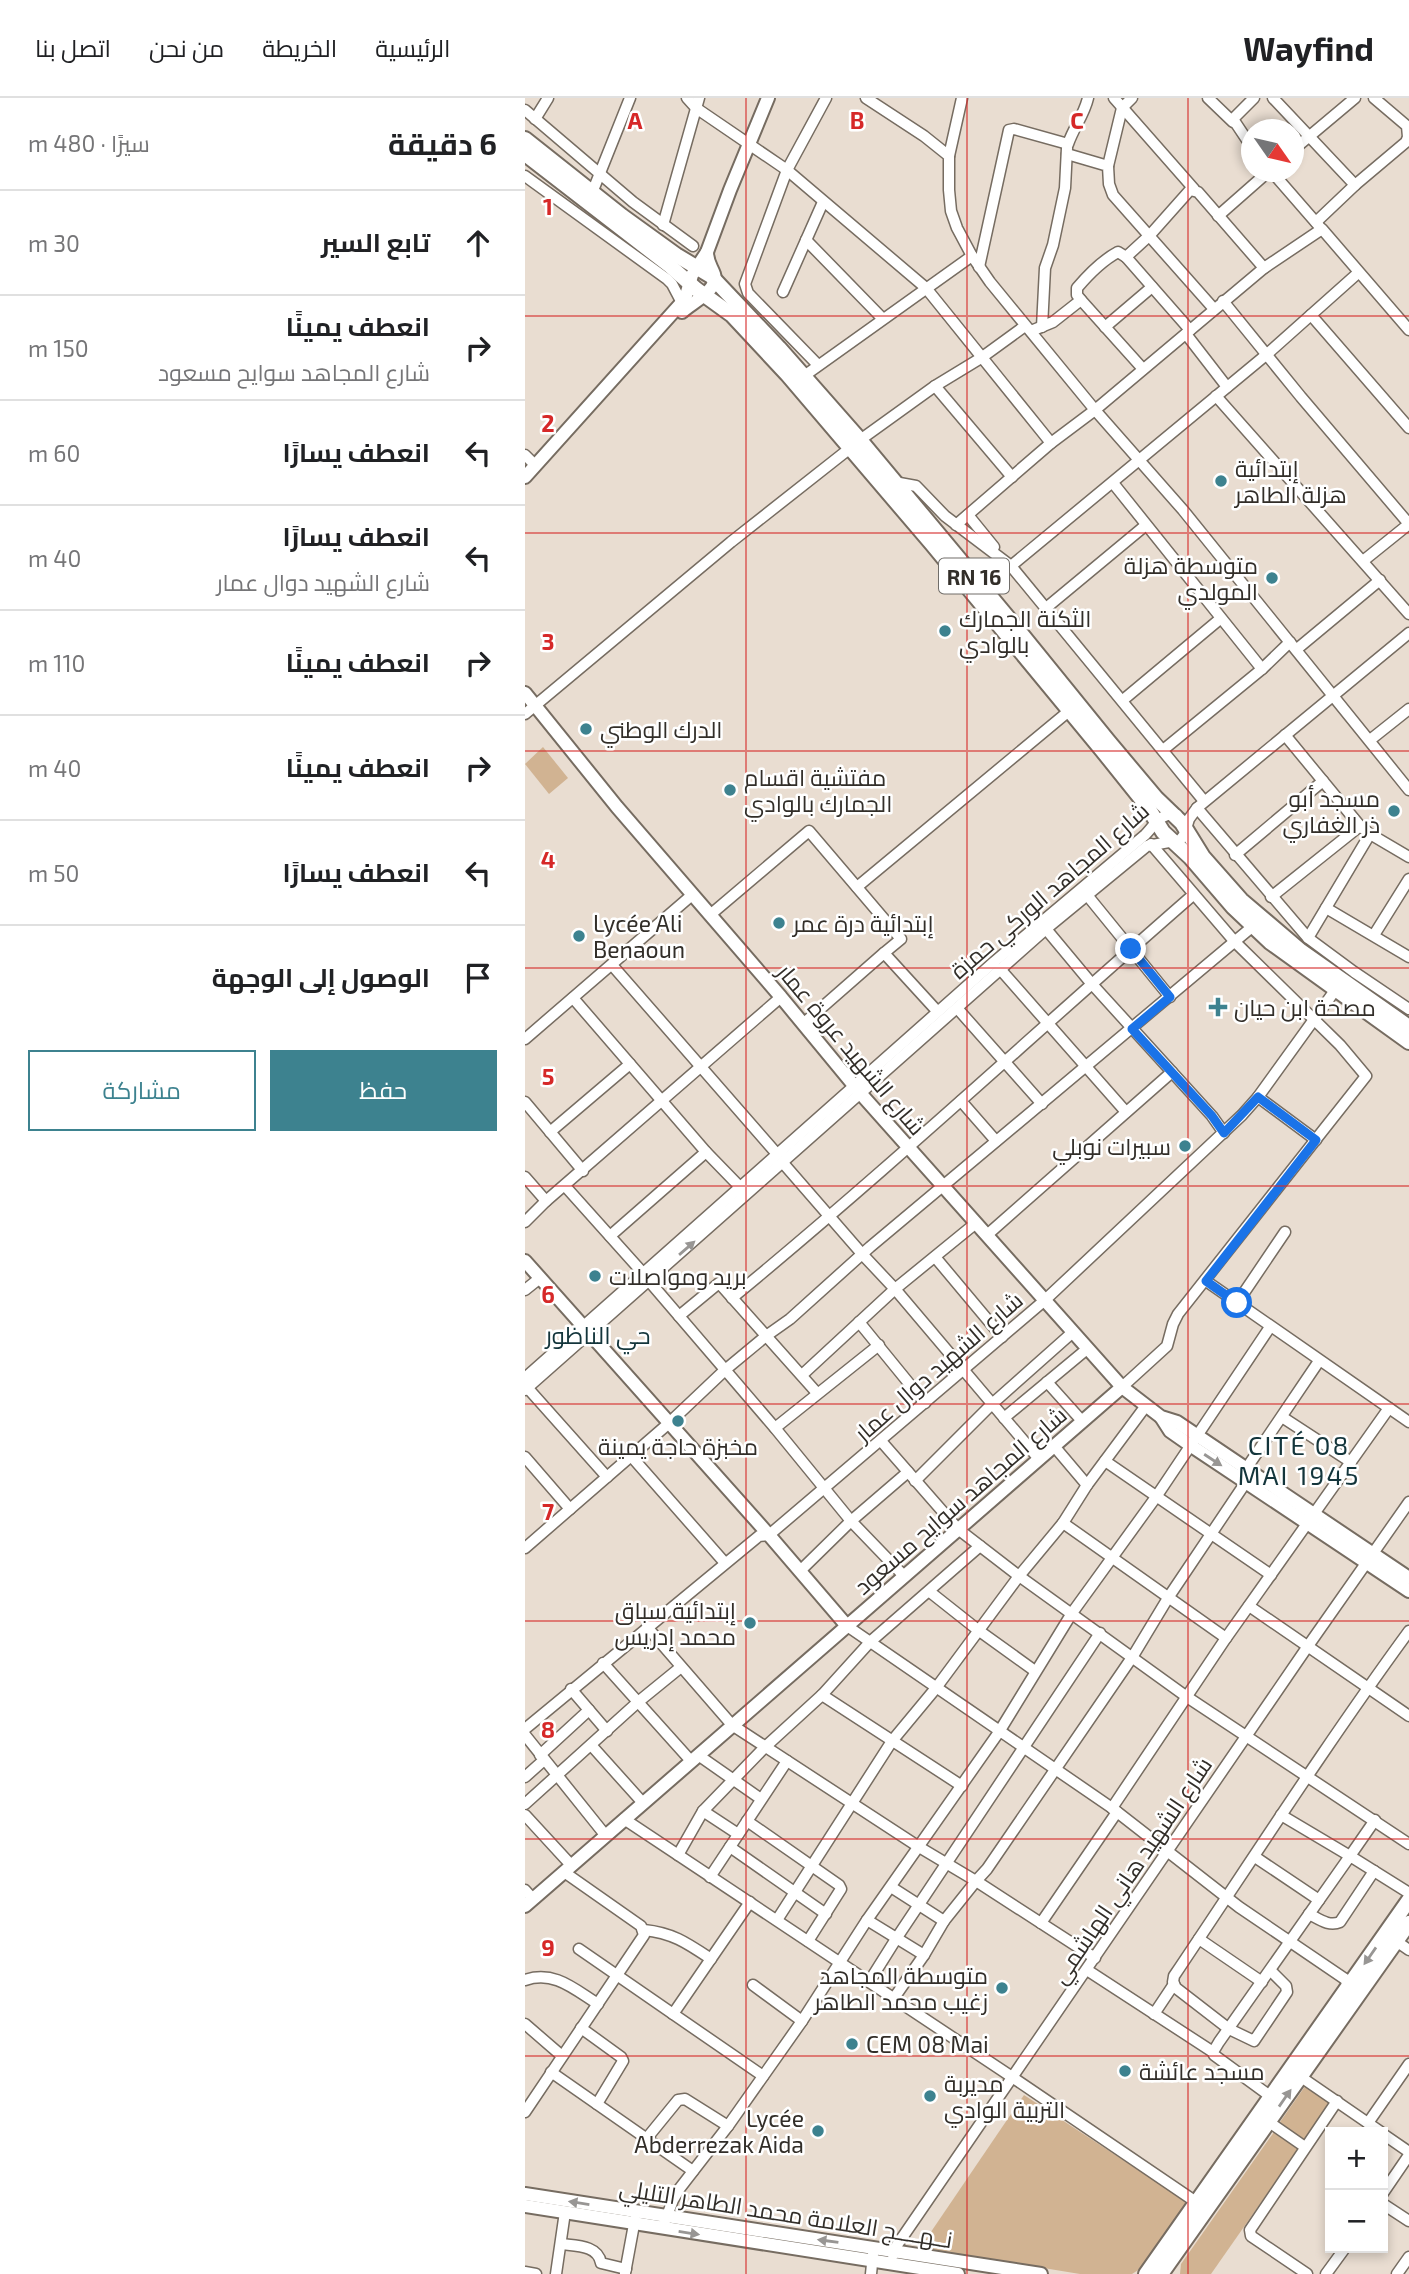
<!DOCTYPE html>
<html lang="ar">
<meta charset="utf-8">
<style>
body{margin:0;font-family:"Exo 2",Cairo,sans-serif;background:#f2f2f2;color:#202124;direction:rtl}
.controls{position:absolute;right:21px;bottom:21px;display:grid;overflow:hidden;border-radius:0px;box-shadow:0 4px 10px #0003}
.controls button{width:63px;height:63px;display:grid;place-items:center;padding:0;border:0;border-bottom:2px solid #e0e0e0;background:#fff;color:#202124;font:35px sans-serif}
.compass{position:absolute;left:716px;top:21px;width:63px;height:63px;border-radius:50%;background:#fff;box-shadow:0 4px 10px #0003;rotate:124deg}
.stop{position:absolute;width:21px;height:21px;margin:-16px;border:5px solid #1a73e8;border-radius:50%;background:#fff}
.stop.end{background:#1a73e8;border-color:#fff;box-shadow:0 2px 7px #0008}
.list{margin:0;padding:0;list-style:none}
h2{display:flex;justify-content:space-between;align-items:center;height:91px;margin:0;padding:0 28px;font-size:30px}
h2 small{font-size:23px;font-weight:400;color:#757577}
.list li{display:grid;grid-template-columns:46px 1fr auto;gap:21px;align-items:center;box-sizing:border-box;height:105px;padding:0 28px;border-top:2px solid #e0e0e0}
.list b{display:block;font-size:26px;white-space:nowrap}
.list p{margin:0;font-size:23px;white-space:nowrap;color:#757577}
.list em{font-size:23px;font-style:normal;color:#757577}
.actions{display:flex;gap:14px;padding:21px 28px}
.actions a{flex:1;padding:16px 0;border:2px solid #3d828f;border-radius:0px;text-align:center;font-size:24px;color:#3d828f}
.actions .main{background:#3d828f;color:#fff}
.icon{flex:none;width:38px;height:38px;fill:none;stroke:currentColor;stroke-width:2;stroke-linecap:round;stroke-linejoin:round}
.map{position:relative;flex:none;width:884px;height:2176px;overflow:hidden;direction:ltr}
header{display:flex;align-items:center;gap:42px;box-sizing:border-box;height:98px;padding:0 35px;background:#fff;border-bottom:2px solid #e0e0e0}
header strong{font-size:33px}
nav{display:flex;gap:38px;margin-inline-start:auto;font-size:24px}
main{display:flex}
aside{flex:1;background:#fff}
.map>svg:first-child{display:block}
.green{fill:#d1b392}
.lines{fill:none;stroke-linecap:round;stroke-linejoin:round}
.minor-casing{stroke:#766c61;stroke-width:13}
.tertiary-casing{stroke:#766c61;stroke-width:16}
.secondary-casing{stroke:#766c61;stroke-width:18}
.primary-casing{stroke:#766c61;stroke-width:18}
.minor{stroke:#fff;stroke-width:10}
.tertiary{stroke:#fff;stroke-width:12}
.secondary{stroke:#fff;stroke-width:14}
.primary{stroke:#fff;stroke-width:14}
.oneway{fill:#989694}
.route{stroke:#1a73e8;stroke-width:9}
.grid{fill:none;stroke:#d62828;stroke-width:2;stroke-opacity:0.55}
.poi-dot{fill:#3d828f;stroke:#fff;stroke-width:2.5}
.labels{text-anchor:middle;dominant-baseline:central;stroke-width:5;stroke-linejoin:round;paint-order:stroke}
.shield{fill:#fff;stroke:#706d69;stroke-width:2}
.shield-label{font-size:21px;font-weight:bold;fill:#322e29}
.poi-label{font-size:23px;fill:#322e29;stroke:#fff;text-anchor:start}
.street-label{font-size:23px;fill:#322e29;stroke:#fff}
.neighbourhood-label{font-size:24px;fill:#13353b;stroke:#fff}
.quarter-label{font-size:26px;letter-spacing:2px;fill:#13353b;stroke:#fff}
.grid-label{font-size:23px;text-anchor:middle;font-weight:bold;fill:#d62828;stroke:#fff;stroke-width:5;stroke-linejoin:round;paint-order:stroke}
</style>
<header>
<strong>Wayfind</strong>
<nav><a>الرئيسية</a><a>الخريطة</a><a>من نحن</a><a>اتصل بنا</a></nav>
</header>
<main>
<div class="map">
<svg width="884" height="2176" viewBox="0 0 884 2176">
<rect width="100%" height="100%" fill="#e9ddd1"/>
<!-- green -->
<g class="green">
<polygon points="18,649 43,680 24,696 0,666"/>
<polygon points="781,1987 806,2004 779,2042 755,2024"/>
<polygon points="499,1997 665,2106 618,2169 607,2176 555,2176 395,2150"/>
<polygon points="749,2034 774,2050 686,2176 655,2176 656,2166"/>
</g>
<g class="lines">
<defs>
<g id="minor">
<polyline points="162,0 171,10 262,72 401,190 526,345"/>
<polyline points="341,0 399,38 424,58 424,92 426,113 432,130 447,158 465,184 570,312 658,412 884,692"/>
<polyline points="589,0 669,91"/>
<polyline points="683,0 708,24"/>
<polyline points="748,0 830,87"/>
<polyline points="0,12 108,104 168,148"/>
<polyline points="10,21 23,0"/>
<polyline points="726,48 708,21 729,0"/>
<polyline points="768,52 830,0"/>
<polyline points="542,56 583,68 584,86 588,97 689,211"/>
<polyline points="424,58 437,0"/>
<polyline points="583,68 597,10 607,0"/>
<polyline points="747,74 794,128"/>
<polyline points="0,78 142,181 147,186 157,205"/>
<polyline points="67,95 105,0"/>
<polyline points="693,118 743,74"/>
<polyline points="791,124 830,87 881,44 883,39 882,28 849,0"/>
<polyline points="138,127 174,0"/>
<polyline points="281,142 357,220"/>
<polyline points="601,159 665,232"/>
<path d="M454,169L484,32L489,31L543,46C549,29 559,17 563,0"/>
<polyline points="258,194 298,104"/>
<polyline points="556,202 618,271"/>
<polyline points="698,203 776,299 884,426 838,463"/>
<polyline points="786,217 884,330"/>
<polyline points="517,229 520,170 528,147 540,90 542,50"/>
<polyline points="580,229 627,189"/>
<path d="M506,233L528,224L556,202L552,197V190C563,177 578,162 593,154L601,159L625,137L665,92L673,94L739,170"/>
<polyline points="661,236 702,289"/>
<polyline points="293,267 223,195 220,186 262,72 301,0"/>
<polyline points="279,278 447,158"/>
<polyline points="410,288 487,379"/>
<polyline points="691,298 884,516"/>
<polyline points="335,342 410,288 456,260 500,228"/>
<polyline points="0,357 10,367"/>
<polyline points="369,384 391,388 420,418 486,468 679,703"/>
<polyline points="588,385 737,571"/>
<polyline points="443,417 469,449"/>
<polyline points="431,427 526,345 570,312 739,170 797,131 884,232"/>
<polyline points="486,468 741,257 833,175"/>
<polyline points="521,510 621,427"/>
<polyline points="772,551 855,482"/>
<polyline points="598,602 695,521"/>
<polyline points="0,616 206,444 324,351"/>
<polyline points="760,637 835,728 845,736 884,759"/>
<polyline points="845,642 884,611"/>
<polyline points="638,652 737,571 765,544"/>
<polyline points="672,710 783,840 829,874 884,911"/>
<polyline points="710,757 798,683"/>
<polyline points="332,789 544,613"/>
<polyline points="562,797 645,899"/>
<polyline points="746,799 835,728"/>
<polyline points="801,810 884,859"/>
<polyline points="185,817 284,733 376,841 359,855"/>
<polyline points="521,831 566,885 687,1018 699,1035"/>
<polyline points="849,837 884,781"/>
<polyline points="783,840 845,736"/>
<polyline points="87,867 252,1056"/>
<polyline points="475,871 601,1014"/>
<polyline points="48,900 181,1054 215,1089"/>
<polyline points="432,910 517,1006"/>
<polyline points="278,926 359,855 412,913"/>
<polyline points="0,941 167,797"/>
<polyline points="733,999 791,1042"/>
<polyline points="436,1003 471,1043"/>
<polyline points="0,1004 58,1073"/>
<polyline points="25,1034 105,966"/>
<polyline points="258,1065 338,1157 370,1191 514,1361"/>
<polyline points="0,1079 21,1103"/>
<polyline points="40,1088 118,1175"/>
<polyline points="0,1124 21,1103 256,899"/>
<polyline points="462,1137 647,974"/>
<polyline points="85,1138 181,1054"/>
<polyline points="410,1159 477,1239"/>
<polyline points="124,1183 250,1330 326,1423 379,1478"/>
<polyline points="681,1183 884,1324"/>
<polyline points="0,1192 15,1180"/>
<path d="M207,1200C365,1070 514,931 668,797"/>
<polyline points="712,1205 760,1134"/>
<polyline points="154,1218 194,1185 292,1295"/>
<polyline points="334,1224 400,1305"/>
<polyline points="277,1277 370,1191 451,1125"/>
<path d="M0,1280L469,864L620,737C630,727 635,714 652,717"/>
<polyline points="522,1284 557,1323"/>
<polyline points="0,1287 82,1379"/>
<polyline points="597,1289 642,1248 648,1226 653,1216 841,978 815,947 710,844 626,746"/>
<polyline points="0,1292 521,831 622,748 655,742 659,737 664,721 672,710 884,535"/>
<polyline points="757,1319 826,1364"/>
<polyline points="479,1320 562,1251"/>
<polyline points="250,1330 354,1247"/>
<polyline points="356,1343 433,1431 494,1478 662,1599 884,1746"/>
<polyline points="529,1348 562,1387"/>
<polyline points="106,1358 200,1465"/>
<polyline points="0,1359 45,1411"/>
<polyline points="580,1363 746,1477"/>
<polyline points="721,1371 794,1263"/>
<polyline points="390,1383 467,1306 548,1234"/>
<polyline points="538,1425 701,1540"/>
<polyline points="0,1450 143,1326 200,1272 241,1238 265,1221 345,1149 727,829"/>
<polyline points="275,1473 326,1423 383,1374"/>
<polyline points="405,1494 453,1532 510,1573"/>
<polyline points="724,1508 884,1618"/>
<polyline points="322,1528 587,1710 714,1809 820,1881 825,1891"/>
<polyline points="122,1529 207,1627 394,1749 451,1783 462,1771 608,1558 643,1500 721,1384"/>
<polyline points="78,1565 166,1663"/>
<polyline points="46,1591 82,1633"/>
<polyline points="297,1597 437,1688"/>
<polyline points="0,1631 234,1438 244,1437 520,1202 717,1017 733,999 811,891"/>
<polyline points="0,1637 81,1738"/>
<polyline points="66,1647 118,1705"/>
<polyline points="15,1657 64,1612"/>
<polyline points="173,1657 236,1701"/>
<polyline points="0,1679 19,1662"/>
<polyline points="0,1706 113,1604 156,1569"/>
<polyline points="587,1710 701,1540 864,1310"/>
<polyline points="178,1713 213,1736"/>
<polyline points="0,1717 46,1767"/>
<polyline points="756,1717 825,1758 850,1722"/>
<polyline points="99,1721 487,1979 671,2104"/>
<polyline points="222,1723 314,1787 316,1791 283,1843"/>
<polyline points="205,1749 301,1816"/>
<polyline points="153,1757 178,1713 239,1650 297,1597 345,1544 455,1448"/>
<polyline points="730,1759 794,1802"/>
<polyline points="185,1779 262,1663"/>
<polyline points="366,1789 419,1823"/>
<polyline points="0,1792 8,1801"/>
<path d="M784,1816C794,1821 804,1829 815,1824L849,1773"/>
<polyline points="252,1822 367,1643 411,1590 494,1478 538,1425 562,1387 620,1309"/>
<polyline points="342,1822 399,1857"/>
<polyline points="516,1825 592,1714"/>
<path d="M119,1832C148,1835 162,1845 186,1861"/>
<polyline points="674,1841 737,1884"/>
<polyline points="871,1843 884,1852"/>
<polyline points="54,1851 238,1978"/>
<polyline points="562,1872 688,1954"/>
<path d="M746,1873L761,1888L762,1894L729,1943L704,1931L651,1890L648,1884L649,1878C727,1762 802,1645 884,1533"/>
<path d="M0,1882C29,1872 49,1891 73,1906"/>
<polyline points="344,1884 371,1841 575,1535"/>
<polyline points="228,1887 277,1923"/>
<polyline points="369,1900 399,1857 419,1823 451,1783 570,1860"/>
<polyline points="148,1916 225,1804"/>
<polyline points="629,1916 649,1886"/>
<polyline points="0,1926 37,1958"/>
<polyline points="56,1930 96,1959 98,1963 72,2006"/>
<polyline points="26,1974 168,2073"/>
<polyline points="776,1979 856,2034"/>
<polyline points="745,1998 689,1957 688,1954 694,1944 825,1758 884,1795"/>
<polyline points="0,2014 119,1837 116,1828 39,1774"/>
<polyline points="744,2024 780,2049"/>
<polyline points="843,2025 884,1966"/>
<polyline points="858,2036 884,2054"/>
<polyline points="122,2040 153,2002 160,2001 203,2028"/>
<polyline points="858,2095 884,2057"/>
<polyline points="858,2106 884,2123"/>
<polyline points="140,2123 148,2102 155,2090 203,2028 277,1923 342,1822 474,1634 547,1515 631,1399 745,1229"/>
<path d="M36,2146C51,2148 73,2147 76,2165L101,2171"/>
<polyline points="368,2157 368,2153 783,1548 884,1404"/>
<polyline points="0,2174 11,2176"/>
<polyline points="100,2175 110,2121"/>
<polyline points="31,2176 40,2114"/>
<polyline points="346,2176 348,2156"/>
<polyline points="782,2176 726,2138 725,2132 812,2003"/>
<polyline points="801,2176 820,2150"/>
<polyline points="872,2176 884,2159"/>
</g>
<g id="tertiary">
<path d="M157,214C167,204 194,193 189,176C186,168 182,164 182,154"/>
<polyline points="0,379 160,201 167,177 182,154 205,92 243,0"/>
<polyline points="0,595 92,709 256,899 336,996 597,1289 636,1319 652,1324 884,1480"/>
<polyline points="0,1163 244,1437 322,1528"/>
<polyline points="636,1319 645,1333 665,1347 884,1493"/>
<polyline points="0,1808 597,1289"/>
<polyline points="0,2096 516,2176"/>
<polyline points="0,2108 433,2176"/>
</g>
<g id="secondary">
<polyline points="621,2176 884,1802"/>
<polyline points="636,2176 884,1825"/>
</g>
<g id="primary">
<polyline points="0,41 97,118 151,157 186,178 254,250 335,342 489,527 583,643 631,700 657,725 678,759 716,802 776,853 884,929"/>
<polyline points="0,56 145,168 171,191 207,217 262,276 407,446 577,652 622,708 638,734 665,759 708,809 745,844 884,944"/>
</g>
</defs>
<!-- minor casing -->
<use href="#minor" class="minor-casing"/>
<!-- tertiary casing -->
<use href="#tertiary" class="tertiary-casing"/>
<!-- secondary casing -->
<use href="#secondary" class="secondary-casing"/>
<!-- primary casing -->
<use href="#primary" class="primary-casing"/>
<!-- minor -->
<use href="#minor" class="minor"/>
<!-- tertiary -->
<use href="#tertiary" class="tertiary"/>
<!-- secondary -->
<use href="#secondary" class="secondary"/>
<!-- primary -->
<use href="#primary" class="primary"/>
</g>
<!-- one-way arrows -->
<defs><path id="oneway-solid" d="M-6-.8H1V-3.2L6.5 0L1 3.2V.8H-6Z" transform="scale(1.75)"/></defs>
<g class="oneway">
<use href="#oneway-solid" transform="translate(162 1150) rotate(-41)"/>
<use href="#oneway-solid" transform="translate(688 1362) rotate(33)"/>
<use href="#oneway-solid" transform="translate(845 1858) rotate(125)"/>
<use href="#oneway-solid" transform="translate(760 2000) rotate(-55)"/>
<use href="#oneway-solid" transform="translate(54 2105) rotate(-171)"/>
<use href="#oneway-solid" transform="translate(164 2135) rotate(9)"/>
<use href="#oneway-solid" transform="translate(303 2143) rotate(-172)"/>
</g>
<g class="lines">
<!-- route -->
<polyline class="route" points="606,851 645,899 607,931 687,1018 699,1035 733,999 791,1042 681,1183 712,1205"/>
</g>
<!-- grid -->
<path class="grid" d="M221,0V2176M442,0V2176M663,0V2176M0,218H884M0,435H884M0,653H884M0,870H884M0,1088H884M0,1306H884M0,1523H884M0,1741H884M0,1958H884"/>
<!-- markers -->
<g class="poi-dot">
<circle cx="696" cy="383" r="7"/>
<circle cx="747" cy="480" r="7"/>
<circle cx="420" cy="533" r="7"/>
<circle cx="61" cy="631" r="7"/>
<circle cx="205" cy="692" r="7"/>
<circle cx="869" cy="713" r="7"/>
<circle cx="254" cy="825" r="7"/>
<circle cx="54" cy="838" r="7"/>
<path d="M689.5 898.5h7v7h7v7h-7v7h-7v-7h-7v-7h7z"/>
<circle cx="660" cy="1048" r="7"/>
<circle cx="70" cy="1178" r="7"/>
<circle cx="153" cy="1323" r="7"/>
<circle cx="225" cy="1525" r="7"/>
<circle cx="477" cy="1890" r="7"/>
<circle cx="327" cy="1946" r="7"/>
<circle cx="600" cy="1973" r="7"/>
<circle cx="405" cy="1998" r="7"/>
<circle cx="293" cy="2033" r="7"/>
</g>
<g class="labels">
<!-- shield labels -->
<rect class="shield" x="414" y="460.5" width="70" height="35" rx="5"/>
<g class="shield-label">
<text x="449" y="478">RN 16</text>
</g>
<!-- poi labels -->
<g class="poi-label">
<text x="710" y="370">إبتدائية<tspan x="710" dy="26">هزلة الطاهر</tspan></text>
<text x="733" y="467" text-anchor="end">متوسطة هزلة<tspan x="733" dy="26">المولدي</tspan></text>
<text x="434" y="520">الثكنة الجمارك<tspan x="434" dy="26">بالوادي</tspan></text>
<text x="75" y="631">الدرك الوطني</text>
<text x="219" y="679">مفتشية اقسام<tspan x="219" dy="26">الجمارك بالوادي</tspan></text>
<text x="855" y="700" text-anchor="end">مسجد أبو<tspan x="855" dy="26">ذر الغفاري</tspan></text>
<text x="68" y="825">Lycée Ali<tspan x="68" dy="26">Benaoun</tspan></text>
<text x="268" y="825">إبتدائية درة عمر</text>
<text x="709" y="909">مصحة ابن حيان</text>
<text x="646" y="1048" text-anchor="end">سبيرات نوبلي</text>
<text x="84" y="1178">بريد ومواصلات</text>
<text x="153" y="1348" text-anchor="middle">مخبزة حاجة يمينة</text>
<text x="211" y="1512" text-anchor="end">إبتدائية سباق<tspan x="211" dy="26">محمد إدريس</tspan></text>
<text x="463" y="1877" text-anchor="end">متوسطة المجاهد<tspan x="463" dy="26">زغيب محمد الطاهر</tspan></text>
<text x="341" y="1946">CEM 08 Mai</text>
<text x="614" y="1973">مسجد عائشة</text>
<text x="419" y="1985">مديربة<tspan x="419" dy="26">التربية الوادي</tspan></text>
<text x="279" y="2020" text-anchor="end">Lycée<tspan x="279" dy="26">Abderrezak Aida</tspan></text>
</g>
<!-- street labels -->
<g class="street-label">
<text transform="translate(524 792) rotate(-41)">شارع المجاهد الوركي حمزة</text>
<text transform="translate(327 951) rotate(50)">شارع الشهيد عروة عمار</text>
<text transform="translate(413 1268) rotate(-41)">شارع الشهيد دوال عمار</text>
<text transform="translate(435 1402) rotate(-41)">شارع المجاهد سوايح مسعود</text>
<text transform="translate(606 1772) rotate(-56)">شارع الشهيد هاني الهاشمي</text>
<text transform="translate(261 2115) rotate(9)">نــهــــج العلامة محمد الطاهر التليلي</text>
</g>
<!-- neighbourhood labels -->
<g class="neighbourhood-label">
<text x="73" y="1236">حي الناظور</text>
</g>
<!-- quarter labels -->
<g class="quarter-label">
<text x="774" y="1346">CITÉ 08<tspan x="774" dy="30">MAI 1945</tspan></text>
</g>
</g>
<g class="grid-label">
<text x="110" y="31">A</text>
<text x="332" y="31">B</text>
<text x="552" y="31">C</text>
<text x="23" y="117">1</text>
<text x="23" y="334">2</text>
<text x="23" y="552">3</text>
<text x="23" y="770">4</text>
<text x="23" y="987">5</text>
<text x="23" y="1205">6</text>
<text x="23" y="1422">7</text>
<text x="23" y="1640">8</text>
<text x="23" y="1858">9</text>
</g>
</svg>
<div class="controls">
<button>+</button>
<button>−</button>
</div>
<svg class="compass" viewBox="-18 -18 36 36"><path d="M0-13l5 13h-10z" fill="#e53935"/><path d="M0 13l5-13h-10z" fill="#757577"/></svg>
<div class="stop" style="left:712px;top:1205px"></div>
<div class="stop end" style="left:606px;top:851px"></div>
</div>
<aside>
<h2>6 دقيقة<small>سيرًا · 480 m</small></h2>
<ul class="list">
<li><svg class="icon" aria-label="ahead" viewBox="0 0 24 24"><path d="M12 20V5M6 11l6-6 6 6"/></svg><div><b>تابع السير</b></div><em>30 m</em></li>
<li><svg class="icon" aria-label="right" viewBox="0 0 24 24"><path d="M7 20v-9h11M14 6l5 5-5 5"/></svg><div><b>انعطف يمينًا</b><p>شارع المجاهد سوايح مسعود</p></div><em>150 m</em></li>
<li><svg class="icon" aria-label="left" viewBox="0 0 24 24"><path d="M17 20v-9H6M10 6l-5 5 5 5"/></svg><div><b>انعطف يسارًا</b></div><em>60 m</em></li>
<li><svg class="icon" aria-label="left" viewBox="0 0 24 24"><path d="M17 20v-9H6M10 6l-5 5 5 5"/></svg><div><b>انعطف يسارًا</b><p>شارع الشهيد دوال عمار</p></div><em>40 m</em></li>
<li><svg class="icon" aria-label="right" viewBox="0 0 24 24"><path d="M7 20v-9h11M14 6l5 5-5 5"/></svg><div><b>انعطف يمينًا</b></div><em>110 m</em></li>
<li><svg class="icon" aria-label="right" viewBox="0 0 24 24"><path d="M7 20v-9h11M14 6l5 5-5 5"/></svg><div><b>انعطف يمينًا</b></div><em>40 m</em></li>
<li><svg class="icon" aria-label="left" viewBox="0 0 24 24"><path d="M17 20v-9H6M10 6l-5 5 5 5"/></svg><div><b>انعطف يسارًا</b></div><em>50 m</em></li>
<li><svg class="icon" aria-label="arrive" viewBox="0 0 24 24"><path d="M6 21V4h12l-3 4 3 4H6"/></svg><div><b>الوصول إلى الوجهة</b></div></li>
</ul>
<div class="actions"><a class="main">حفظ</a><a>مشاركة</a></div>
</aside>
</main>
